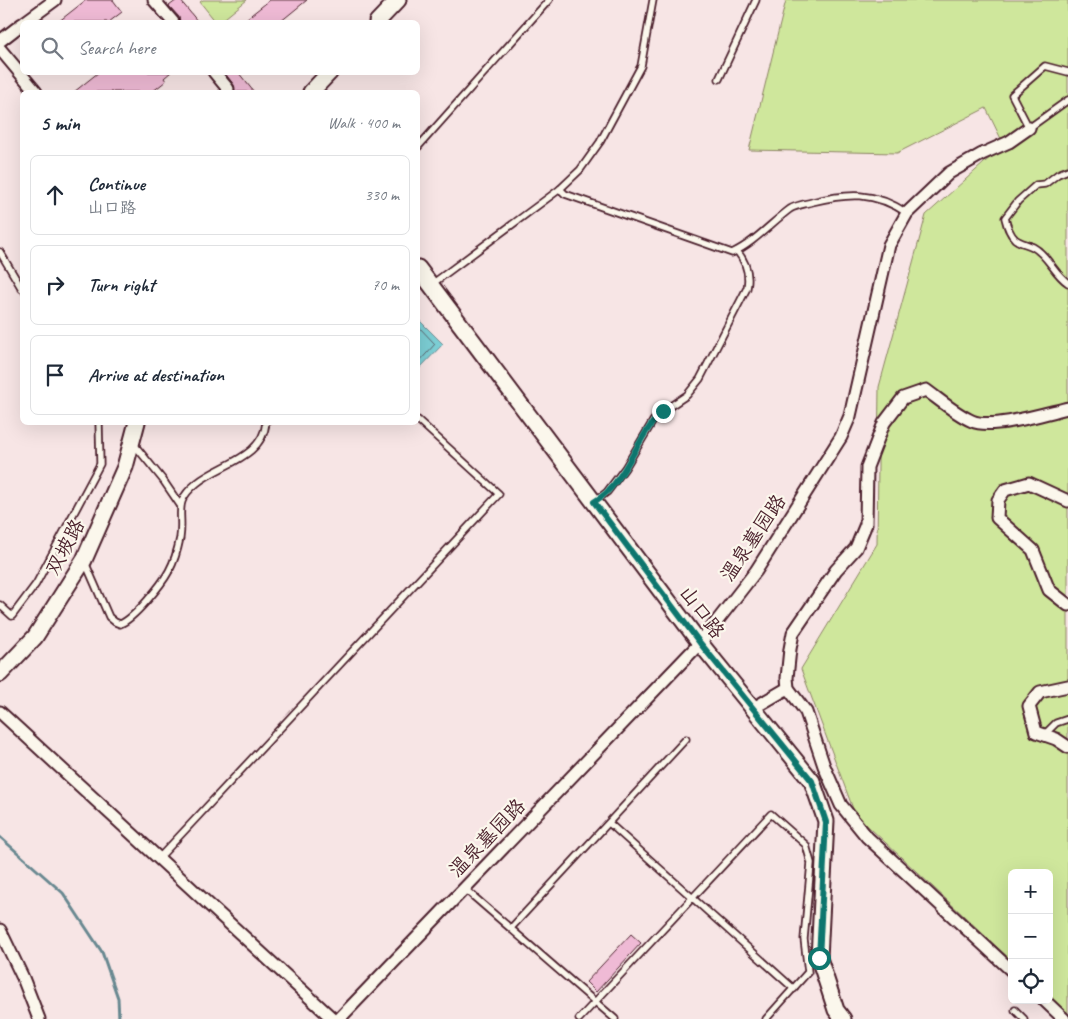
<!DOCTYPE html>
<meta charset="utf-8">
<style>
body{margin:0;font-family:Caveat,"LXGW WenKai TC",sans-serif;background:#f2f2f3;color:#1f2937}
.controls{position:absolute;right:15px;bottom:15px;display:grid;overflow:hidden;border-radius:8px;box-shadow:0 5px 20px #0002}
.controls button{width:45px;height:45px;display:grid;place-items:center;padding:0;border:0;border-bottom:1px solid #e0e1e3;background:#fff;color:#1f2937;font:25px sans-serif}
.stop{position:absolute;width:15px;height:15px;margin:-11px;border:4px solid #0f766e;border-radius:50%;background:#fff}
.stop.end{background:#0f766e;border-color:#fff;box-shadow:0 1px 5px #0008}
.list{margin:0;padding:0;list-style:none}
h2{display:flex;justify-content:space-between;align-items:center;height:65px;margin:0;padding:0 20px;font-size:21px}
h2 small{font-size:16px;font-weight:400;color:#747a83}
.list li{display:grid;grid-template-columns:32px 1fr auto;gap:15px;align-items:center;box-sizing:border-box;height:80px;margin:0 10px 10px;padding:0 10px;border:1px solid #e0e1e3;border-radius:8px}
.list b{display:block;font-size:19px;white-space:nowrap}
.list p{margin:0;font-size:16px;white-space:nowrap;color:#747a83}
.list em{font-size:16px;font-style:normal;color:#747a83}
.icon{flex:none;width:28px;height:28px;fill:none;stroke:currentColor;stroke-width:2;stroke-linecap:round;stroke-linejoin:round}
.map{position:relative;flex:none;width:1068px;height:1019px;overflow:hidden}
.search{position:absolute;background:#fff;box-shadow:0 5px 20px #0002;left:20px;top:20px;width:400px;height:55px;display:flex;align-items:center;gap:12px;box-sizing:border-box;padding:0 18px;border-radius:8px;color:#747a83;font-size:19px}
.panel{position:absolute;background:#fff;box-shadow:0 5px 20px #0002;left:20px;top:90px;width:400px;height:335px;border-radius:8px}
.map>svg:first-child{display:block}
.green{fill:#cfe79c;stroke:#8c8364}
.water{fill:#7cced4;stroke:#688890}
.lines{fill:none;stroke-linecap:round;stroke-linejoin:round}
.shore{stroke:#5e656f;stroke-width:1}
.stream{stroke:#688890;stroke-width:3}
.building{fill:#efbad5;stroke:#4a1f2b}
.lane-casing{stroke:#4a1f2b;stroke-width:9}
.street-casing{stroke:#4a1f2b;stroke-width:15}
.secondary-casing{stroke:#4a1f2b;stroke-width:19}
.lane{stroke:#fbf7ec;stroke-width:5.5}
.street{stroke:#fbf7ec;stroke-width:11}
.secondary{stroke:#fbf7ec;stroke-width:15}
.route{stroke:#0f766e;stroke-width:6}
.labels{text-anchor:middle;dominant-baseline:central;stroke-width:4.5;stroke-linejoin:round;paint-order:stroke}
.street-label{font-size:20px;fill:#4a1f2b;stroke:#fbf7ec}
</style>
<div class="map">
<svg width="1068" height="1019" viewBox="0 0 1068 1019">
<rect width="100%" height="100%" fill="#f7e5e5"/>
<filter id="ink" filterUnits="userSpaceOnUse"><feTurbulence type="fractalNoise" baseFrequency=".02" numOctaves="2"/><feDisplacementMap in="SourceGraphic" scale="10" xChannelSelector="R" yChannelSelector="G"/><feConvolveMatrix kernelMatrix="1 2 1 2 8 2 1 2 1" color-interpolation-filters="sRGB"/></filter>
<g filter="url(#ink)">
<!-- green -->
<g class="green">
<polygon points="203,0 247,0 220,22 216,22 200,2"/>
<polygon points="786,0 1068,0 1068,1014 1049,996 1049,873 1012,873 1012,961 855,814 801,669 877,544 879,387 926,215 1004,145 986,108 897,153 749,150"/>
</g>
<!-- water -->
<polygon class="water" points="418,319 443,344 418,370"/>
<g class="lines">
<!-- shore -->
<polyline class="shore" points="418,326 435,344 418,363"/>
<!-- stream -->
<polyline class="stream" points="0,837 63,893 102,952 118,998 119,1019"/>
</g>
<!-- building -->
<g class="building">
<polygon points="86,0 113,0 122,12 109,22 58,22"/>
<polygon points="177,0 180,0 198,22 180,22 179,17 169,6"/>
<polygon points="270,0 307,0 280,22 242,22"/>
<polygon points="99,72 171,72 164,78 166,81 152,92 74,92"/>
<polygon points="224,72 238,72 254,92 235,92 234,85"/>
<polygon points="631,934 641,943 596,992 586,982"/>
</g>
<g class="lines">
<defs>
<g id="lane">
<polyline points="1068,72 1045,66 1012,95 1029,128 1068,100"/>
<polyline points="719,79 756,0"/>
<polyline points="418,147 549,0"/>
<path d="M1068,170L1058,174L1045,184L1036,185L1018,201L1005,218C1007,226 1009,233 1015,239C1020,243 1027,244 1033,247C1048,255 1054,274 1068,283"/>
<path d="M560,189L565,194L732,253C754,243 771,223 790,209C796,205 805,204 812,202C848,193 874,191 907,213"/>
<polyline points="0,252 22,289"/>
<polyline points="432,284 560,189 580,170 600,142 641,66 653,0"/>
<polyline points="133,443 163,480 180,505"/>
<path d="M594,502L607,492L625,468L653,421L663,411L687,395L700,379L747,288C750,274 746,262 737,251"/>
<path d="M85,562L109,617L115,622L120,624C134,619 162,584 169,571C174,562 178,548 180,538C184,512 172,503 197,483C220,464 263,458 266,422"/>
<polyline points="0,605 12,616 36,584 100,464 99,422"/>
<polyline points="1044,735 1056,723 1068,719"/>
<polyline points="609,823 794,989"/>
<polyline points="159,858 499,494 418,420"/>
<polyline points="465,889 615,1019"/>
<polyline points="511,928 686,739"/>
<polyline points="1015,1010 1024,1019"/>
<polyline points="579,1019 771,814 806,845 811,863 804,939 808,972 766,1019"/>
</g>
<g id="street">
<polyline points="154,0 173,22"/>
<polyline points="25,22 55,0"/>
<polyline points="0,41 22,24"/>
<polyline points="0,49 36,92"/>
<polyline points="214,72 228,89"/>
<polyline points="1068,501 1029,483 1005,490 998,500 997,518 1033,550 1049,590 1068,605"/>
<polyline points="1068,686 1040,692 1029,706 1036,732 1056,739 1068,747"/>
<polyline points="752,709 788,688"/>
<polyline points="0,712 333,1019"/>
<polyline points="0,930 23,978 39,1019"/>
<path d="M1012,971L867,837L841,805L824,766L806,712L788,688L787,678L790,649L793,633L836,570L856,548L866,524L867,467L884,423L903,398L926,390C941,401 956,414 972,421C992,430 1046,413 1068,408"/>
<polyline points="1044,1000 1064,1019"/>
<polyline points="339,1019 700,643 756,571 841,437 850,416 889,245 907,213 949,173 982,154 1009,142 1029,128"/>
</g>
<g id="secondary">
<polyline points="377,22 398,0"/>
<polyline points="311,92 330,72"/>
<polyline points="418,268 700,643 812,781 826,821 819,958 836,1010 843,1019"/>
<polyline points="0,674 35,637 84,560 125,467 137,422"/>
</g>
</defs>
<!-- lane casing -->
<use href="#lane" class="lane-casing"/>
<!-- street casing -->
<use href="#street" class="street-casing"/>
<!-- secondary casing -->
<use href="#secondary" class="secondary-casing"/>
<!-- lane -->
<use href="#lane" class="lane"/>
<!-- street -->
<use href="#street" class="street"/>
<!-- secondary -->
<use href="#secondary" class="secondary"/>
</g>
</g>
<g class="lines" filter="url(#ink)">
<!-- route -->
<path class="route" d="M663,411C639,434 630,469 607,492C603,496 598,499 594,502L700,643L812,781L826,822L819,958"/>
</g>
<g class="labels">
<!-- street labels -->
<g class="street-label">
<text transform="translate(753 538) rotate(-56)">温泉墓园路</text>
<text transform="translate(65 547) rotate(-62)">双坡路</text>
<text transform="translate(702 612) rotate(53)">山口路</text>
<text transform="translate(487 838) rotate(-46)">温泉墓园路</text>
</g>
</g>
</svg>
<div class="controls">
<button>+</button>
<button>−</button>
<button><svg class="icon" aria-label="locate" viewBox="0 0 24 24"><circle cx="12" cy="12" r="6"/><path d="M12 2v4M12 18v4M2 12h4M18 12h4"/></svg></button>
</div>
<div class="stop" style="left:819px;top:958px"></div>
<div class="stop end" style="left:663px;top:411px"></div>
<div class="search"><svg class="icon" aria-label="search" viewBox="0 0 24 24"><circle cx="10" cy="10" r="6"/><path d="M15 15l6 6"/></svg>Search here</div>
<section class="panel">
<h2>5 min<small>Walk · 400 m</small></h2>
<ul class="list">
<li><svg class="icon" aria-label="ahead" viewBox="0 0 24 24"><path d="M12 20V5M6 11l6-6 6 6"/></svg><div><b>Continue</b><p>山口路</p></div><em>330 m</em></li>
<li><svg class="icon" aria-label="right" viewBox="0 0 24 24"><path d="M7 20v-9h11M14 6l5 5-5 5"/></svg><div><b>Turn right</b></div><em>70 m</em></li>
<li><svg class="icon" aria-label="arrive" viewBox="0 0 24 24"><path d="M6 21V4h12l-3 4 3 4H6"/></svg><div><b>Arrive at destination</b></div></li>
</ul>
</section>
</div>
